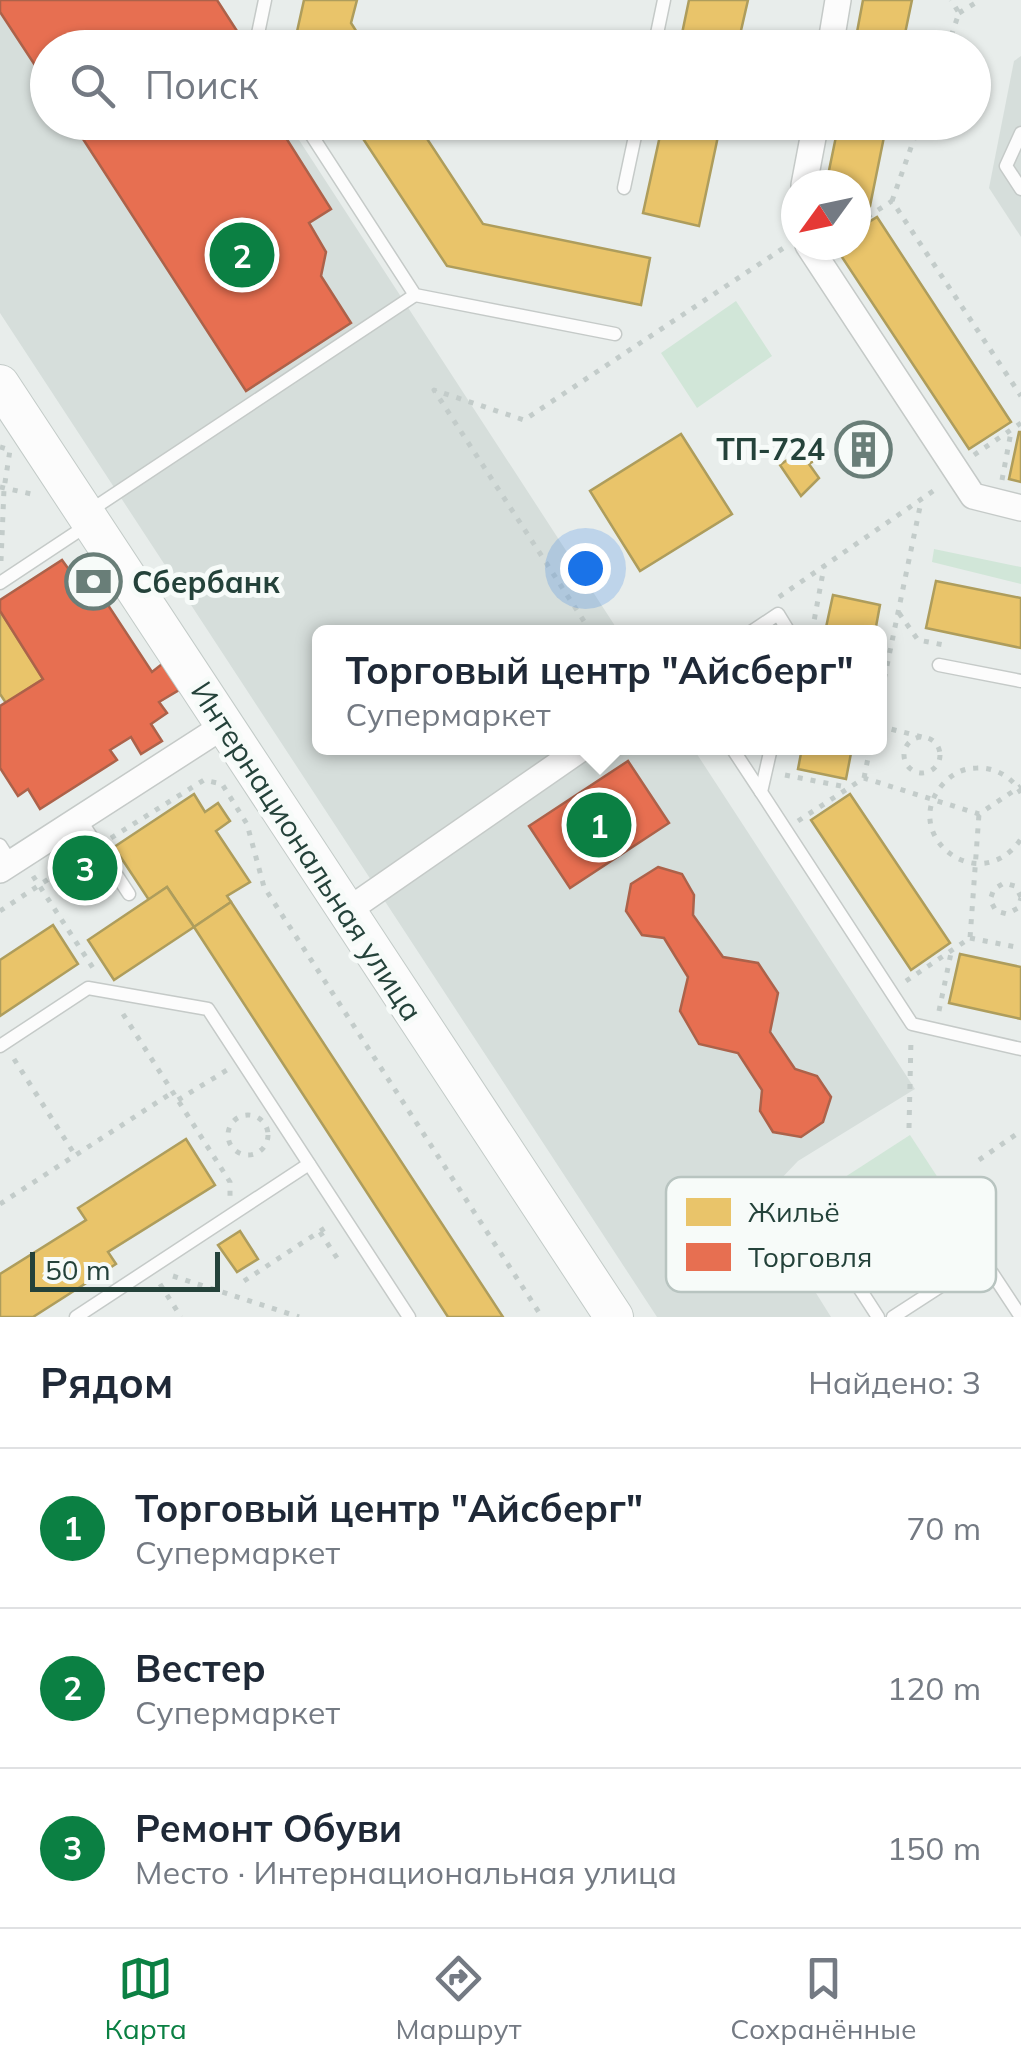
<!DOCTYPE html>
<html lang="ru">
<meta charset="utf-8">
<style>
body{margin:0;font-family:Mulish,sans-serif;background:#f6f6f7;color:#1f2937}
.compass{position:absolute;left:781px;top:170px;width:90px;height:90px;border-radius:50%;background:#fff;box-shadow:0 2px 8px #0004;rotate:237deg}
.scale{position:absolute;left:30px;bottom:25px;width:190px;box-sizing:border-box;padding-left:10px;border:5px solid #24423a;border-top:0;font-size:28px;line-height:35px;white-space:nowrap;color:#24423a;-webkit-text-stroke:8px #f7fbf9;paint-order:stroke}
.you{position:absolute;left:585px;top:568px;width:35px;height:35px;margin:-25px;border:8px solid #fff;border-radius:50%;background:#1a73e8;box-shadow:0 0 0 15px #1a73e833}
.badge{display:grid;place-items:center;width:65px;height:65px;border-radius:50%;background:#0b8043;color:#fff;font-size:32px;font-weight:700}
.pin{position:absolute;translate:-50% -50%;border:5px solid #fff;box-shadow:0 2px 10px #0006}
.popup{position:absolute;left:312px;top:625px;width:575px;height:130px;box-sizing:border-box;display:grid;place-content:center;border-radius:15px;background:#fff;filter:drop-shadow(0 2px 8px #0005);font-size:32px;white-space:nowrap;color:#747a83}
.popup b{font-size:38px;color:#1f2937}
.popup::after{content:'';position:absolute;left:50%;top:100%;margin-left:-20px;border:20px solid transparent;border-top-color:#fff}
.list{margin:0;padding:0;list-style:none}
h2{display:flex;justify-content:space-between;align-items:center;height:130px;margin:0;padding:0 40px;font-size:42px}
h2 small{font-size:32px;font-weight:400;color:#747a83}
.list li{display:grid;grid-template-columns:65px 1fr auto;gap:30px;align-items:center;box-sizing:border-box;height:160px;padding:0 40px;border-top:2px solid #e0e1e3}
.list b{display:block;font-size:38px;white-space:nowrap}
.list p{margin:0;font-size:32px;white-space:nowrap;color:#747a83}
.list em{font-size:32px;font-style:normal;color:#747a83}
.icon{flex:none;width:55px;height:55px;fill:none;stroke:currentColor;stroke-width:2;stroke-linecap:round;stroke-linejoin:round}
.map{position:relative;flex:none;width:1021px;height:1317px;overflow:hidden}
.search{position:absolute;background:#fff;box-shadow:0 2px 8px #0004;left:30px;right:30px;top:30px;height:110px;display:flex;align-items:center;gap:25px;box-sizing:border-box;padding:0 35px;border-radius:55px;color:#747a83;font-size:38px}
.sheet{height:610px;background:#fff}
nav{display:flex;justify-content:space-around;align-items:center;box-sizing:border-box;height:140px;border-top:2px solid #e0e1e3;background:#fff;font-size:28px;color:#747a83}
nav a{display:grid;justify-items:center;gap:5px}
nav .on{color:#0b8043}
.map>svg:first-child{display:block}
.built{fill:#d6dedb}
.green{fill:#d1e6d8}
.homes{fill:#e9c46a;stroke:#ae9d5c;stroke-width:2.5}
.shops{fill:#e76f51;stroke:#ac624a;stroke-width:2.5}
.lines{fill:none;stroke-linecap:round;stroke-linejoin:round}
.lane-casing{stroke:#c5cac8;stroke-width:15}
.street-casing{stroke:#c5cac8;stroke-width:28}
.secondary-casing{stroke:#c3cbc8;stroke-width:40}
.path{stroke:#c3ccca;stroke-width:5;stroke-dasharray:5 8;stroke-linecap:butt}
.lane{stroke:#fcfcfc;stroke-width:12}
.street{stroke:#fcfcfc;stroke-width:25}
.secondary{stroke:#fcfcfc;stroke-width:38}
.labels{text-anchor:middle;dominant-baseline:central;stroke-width:10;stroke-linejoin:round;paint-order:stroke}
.poi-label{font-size:30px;font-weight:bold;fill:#24423a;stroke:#f7fbf9;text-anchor:end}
.street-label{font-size:30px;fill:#24423a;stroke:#f7fbf9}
.key{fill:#f7fbf9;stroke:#b8c4c0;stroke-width:2.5}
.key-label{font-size:28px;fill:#24423a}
</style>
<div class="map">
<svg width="1021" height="1317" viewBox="0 0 1021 1317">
<rect width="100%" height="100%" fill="#e8edeb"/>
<!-- built -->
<g class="built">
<polygon points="0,0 48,48 48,122 288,123 619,632 319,632 319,748 693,748 915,1089 798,1161 759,1202 831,1317 657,1317 0,313"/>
<polygon points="1021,56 1021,237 989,188 1014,61"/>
</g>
<!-- green -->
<g class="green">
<polygon points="736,301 772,356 697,408 661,353"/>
<polygon points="934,549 1021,567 1021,584 932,562"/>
<polygon points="910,1135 942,1184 860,1237 828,1188"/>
</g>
<!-- homes -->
<g class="homes">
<polygon points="304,0 357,0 351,23 367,48 303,48 296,36"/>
<polygon points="689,0 748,0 737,48 679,48"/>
<polygon points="863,0 912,0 902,48 854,48"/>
<polygon points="352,122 416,122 483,224 650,258 641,305 447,266"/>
<polygon points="663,122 721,122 699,226 643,213"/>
<polygon points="839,122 887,122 870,206 856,203 856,185 826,185"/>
<polygon points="877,217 1011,422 969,449 834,245 856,245 856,230"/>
<polygon points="865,425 886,457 863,472 842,440"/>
<polygon points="1019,432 1021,432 1021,482 1009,479"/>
<polygon points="681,434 732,514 640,571 590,491"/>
<polygon points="814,447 820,457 809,464 819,478 801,496 780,465 801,450 803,454"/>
<polygon points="936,581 1021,598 1021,648 926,628"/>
<polygon points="833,595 880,605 875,632 825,632"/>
<polygon points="0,611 43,679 6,703 0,694"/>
<polygon points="802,748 852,748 846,779 798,769"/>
<polygon points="194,794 205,812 218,803 230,821 216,831 250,882 227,896 231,902 194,927 167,887 149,900 114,847"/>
<polygon points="850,794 950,943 911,970 811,820"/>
<polygon points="167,887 194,927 114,980 88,940"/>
<polygon points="231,902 503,1317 448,1317 194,927"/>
<polygon points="53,925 78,964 0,1016 0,960"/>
<polygon points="960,954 1021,967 1021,1019 949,1003"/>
<polygon points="186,1139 215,1185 108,1252 116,1264 33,1317 0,1317 0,1274 86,1220 78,1208"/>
<polygon points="240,1231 258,1259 237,1272 218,1245"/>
</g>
<!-- shops -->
<g class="shops">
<polygon points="0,0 217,0 248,48 48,48 48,85 0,12"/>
<polygon points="72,122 276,122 331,209 309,223 326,252 321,276 351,323 246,391"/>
<polygon points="62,560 75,578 85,570 152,672 162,664 179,690 159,702 167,713 151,724 162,741 141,754 131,737 110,750 117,760 40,809 28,789 18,796 0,768 0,706 43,679 0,611 0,600"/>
<polygon points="628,761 669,823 570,888 529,826"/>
<polygon points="658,867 682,874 694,895 693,915 723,957 758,963 778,993 770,1032 795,1069 817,1076 831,1097 823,1122 801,1137 773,1132 760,1111 762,1090 738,1053 699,1044 680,1011 688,977 664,938 642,935 626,911 631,884"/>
</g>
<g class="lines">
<defs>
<g id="lane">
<polyline points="255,48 265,0"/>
<polyline points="654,48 664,0"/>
<polyline points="303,122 415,295 615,334"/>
<polyline points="1021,133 1006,166 1021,189"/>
<polyline points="624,188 638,122"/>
<polyline points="88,512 415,295"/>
<polyline points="0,583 89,524"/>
<polyline points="751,632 778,614 789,632"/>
<polyline points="939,665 1021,681"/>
<polyline points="732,748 761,792"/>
<polyline points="771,748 761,792 912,1024 1021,1049"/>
<polyline points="79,818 129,894"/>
<polyline points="0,845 11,862"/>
<polyline points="0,1046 88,988 208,1009 409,1317"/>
<polyline points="792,1184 878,1317"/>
<polyline points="76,1317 309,1164"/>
<polyline points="893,1317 961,1273 992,1273 1021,1317"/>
</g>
<g id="street">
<polyline points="830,48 838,0"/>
<polyline points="804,185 816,122"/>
<polyline points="808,245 973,496 1021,508"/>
<polyline points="0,870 225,725"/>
<polyline points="347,911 582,748"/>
</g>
<polyline id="secondary" points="0,384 614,1317"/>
</defs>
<!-- lane casing -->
<use href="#lane" class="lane-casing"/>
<!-- street casing -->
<use href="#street" class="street-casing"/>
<!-- secondary casing -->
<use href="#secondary" class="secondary-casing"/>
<!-- path -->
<g class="path">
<polyline points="959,13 980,0"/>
<polyline points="947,48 959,13 951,0"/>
<polyline points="892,201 920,122"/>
<polyline points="856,214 869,216"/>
<polyline points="856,224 892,201 1021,396"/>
<polyline points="0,447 10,450 4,489 1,561"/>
<polyline points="974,455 1021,423"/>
<polyline points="1002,480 1011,432"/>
<polyline points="0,487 36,495"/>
<polyline points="779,597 939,487"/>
<polyline points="899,613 918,640 944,645"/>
<polyline points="591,632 434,390 524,420 785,247"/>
<polyline points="812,632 824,567"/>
<polyline points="879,704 921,502"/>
<polyline points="879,726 922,737"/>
<circle cx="922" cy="755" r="18"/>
<polyline points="785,775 846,787"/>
<polyline points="864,778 870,748"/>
<path d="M1021,793C1012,777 995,767 977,768C963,768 952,774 943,784C898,834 979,900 1021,839"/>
<polyline points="798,821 864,778 979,814 1021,786"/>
<polyline points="111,838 204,780 222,784 247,824 264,887 542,1317"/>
<polyline points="33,876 95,971"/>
<polyline points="1021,897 1015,886 1004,883 994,889 990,900 996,911 1007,914 1018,908 1021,898"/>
<polyline points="0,911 85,855"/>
<polyline points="970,938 1021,948"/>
<polyline points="906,981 970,938 979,814"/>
<polyline points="939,1011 951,953"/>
<polyline points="123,1014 230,1182 230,1197"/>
<polyline points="14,1059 75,1155"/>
<polyline points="178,1100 227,1070"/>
<circle cx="248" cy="1135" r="20"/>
<polyline points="909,1128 911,1039"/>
<polyline points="979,1160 1021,1131"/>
<polyline points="0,1204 173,1092"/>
<polyline points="320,1232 339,1261"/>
<polyline points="173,1276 299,1317"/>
<polyline points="244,1281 328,1226"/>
<polyline points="160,1284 181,1317"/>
</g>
<!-- lane -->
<use href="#lane" class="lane"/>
<!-- street -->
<use href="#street" class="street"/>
<!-- secondary -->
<use href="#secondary" class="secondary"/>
</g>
<!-- icons -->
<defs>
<symbol id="building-ring" viewBox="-11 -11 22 22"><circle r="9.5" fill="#f7fbf9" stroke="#697e78" stroke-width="1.5"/><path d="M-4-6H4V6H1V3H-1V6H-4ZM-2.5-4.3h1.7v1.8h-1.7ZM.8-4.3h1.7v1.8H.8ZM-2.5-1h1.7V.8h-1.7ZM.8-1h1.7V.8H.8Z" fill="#697e78"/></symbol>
<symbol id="bank-ring" viewBox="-11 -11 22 22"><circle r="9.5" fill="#f7fbf9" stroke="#697e78" stroke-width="1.5"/><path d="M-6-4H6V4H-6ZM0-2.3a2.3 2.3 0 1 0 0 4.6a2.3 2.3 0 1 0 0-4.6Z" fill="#697e78"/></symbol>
</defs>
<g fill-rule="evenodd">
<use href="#building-ring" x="832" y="418" width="63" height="63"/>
<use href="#bank-ring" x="62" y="550" width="63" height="63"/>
</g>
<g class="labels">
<!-- poi labels -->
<g class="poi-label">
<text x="825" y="449">ТП-724</text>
<text x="132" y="582" text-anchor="start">Сбербанк</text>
</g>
<!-- street labels -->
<g class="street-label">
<text transform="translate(307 851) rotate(57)">Интернациональная улица</text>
</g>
</g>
<!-- legend -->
<rect x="666" y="1177" width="330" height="115" rx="15" class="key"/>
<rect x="686" y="1198" width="45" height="28" fill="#e9c46a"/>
<rect x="686" y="1243" width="45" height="28" fill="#e76f51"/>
<g class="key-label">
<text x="748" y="1222">Жильё</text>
<text x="748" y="1267">Торговля</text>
</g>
</svg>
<svg class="compass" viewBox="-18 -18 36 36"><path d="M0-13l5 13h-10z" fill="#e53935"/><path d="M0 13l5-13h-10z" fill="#747a83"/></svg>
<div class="scale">50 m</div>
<div class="you"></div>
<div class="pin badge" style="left:599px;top:825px">1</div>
<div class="popup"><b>Торговый центр &quot;Айсберг&quot;</b>Супермаркет</div>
<div class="pin badge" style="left:242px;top:255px">2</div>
<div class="pin badge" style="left:85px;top:868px">3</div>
<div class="search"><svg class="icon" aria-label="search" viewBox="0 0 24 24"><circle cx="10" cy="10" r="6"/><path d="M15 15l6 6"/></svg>Поиск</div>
</div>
<section class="sheet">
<h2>Рядом<small>Найдено: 3</small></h2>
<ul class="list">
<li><span class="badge">1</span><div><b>Торговый центр &quot;Айсберг&quot;</b><p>Супермаркет</p></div><em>70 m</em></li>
<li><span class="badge">2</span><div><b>Вестер</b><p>Супермаркет</p></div><em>120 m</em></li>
<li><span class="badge">3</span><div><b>Ремонт Обуви</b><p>Место · Интернациональная улица</p></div><em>150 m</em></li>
</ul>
</section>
<nav>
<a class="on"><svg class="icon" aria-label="map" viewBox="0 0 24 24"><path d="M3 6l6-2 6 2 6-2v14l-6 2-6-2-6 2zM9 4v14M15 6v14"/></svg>Карта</a>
<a><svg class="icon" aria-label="directions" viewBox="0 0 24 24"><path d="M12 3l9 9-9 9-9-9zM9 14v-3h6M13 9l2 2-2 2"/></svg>Маршрут</a>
<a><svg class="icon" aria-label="saved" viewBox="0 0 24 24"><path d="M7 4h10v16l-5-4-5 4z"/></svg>Сохранённые</a>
</nav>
